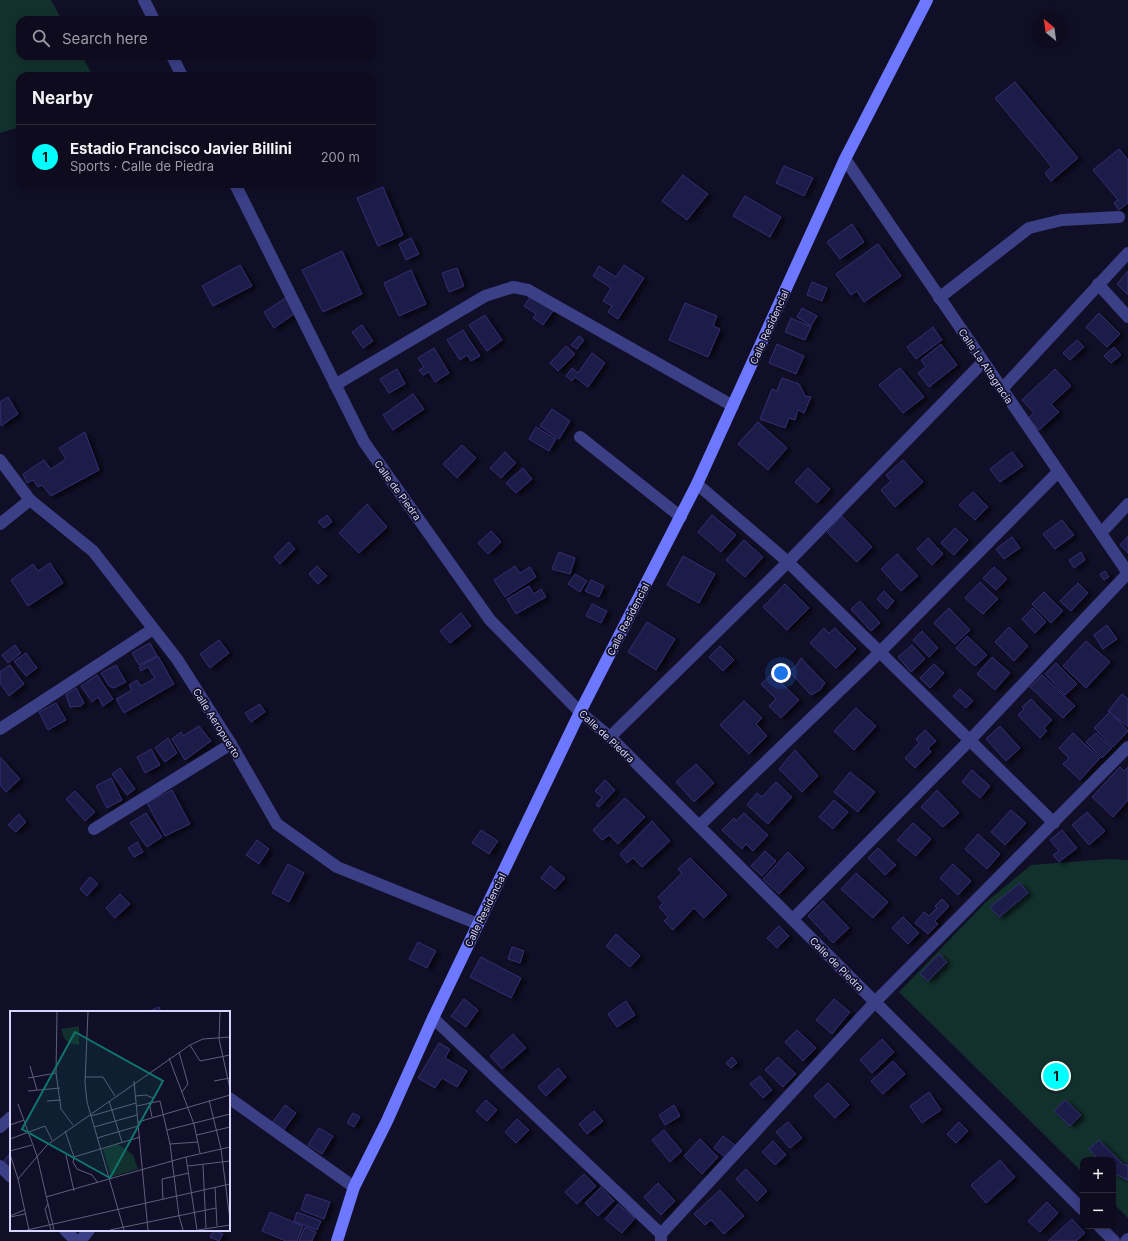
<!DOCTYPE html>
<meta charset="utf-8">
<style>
body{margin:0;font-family:Inter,sans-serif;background:#161426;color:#f1f3f6}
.controls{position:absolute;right:12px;bottom:12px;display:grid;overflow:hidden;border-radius:8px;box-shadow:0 2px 10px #0003}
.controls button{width:36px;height:36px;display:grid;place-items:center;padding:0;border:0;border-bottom:1px solid #2d2b3b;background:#0d0b1d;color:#f1f3f6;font:20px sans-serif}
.compass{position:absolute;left:1032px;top:12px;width:36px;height:36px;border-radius:50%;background:#0d0b1d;box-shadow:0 2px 10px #0003;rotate:331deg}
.you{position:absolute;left:781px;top:673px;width:14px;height:14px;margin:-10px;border:3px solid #fff;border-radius:50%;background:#1a73e8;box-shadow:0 0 0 6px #1a73e833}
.badge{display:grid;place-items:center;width:26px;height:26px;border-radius:50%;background:#01fffe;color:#111;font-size:13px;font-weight:700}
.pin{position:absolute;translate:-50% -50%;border:2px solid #fff;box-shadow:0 1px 4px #0006}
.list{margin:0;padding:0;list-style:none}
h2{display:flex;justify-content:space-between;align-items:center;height:52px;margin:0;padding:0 16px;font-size:17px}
h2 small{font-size:13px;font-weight:400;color:#9a9ba4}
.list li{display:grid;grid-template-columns:26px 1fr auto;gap:12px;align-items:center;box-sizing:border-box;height:64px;padding:0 16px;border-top:1px solid #2d2b3b}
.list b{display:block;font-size:15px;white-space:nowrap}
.list p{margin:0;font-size:13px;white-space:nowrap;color:#9a9ba4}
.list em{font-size:13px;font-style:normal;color:#9a9ba4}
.icon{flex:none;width:22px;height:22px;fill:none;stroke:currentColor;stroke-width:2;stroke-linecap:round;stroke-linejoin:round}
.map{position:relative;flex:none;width:1128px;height:1241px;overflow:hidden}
.search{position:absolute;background:#0d0b1d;box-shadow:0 2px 10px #0003;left:16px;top:16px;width:360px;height:44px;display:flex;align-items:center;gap:10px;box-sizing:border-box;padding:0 14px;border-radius:12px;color:#9a9ba4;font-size:15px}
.panel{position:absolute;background:#0d0b1d;box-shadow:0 2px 10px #0003;left:16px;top:72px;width:360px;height:116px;border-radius:12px}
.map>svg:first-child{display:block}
.green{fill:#12312d}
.building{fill:#1f1b48;stroke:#342d74;filter:url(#shadow)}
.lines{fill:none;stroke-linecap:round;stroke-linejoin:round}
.street{stroke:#3a3f86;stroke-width:12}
.secondary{stroke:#6c78ff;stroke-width:12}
.labels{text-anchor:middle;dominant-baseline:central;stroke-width:3.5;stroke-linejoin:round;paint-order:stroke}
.street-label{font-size:10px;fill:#d5d5ff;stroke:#110f27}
.inset-road{fill:none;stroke:#5f5e7d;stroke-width:1}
.view{fill:#0f766e;fill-opacity:0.15;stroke:#0f766e;stroke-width:2}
.inset-edge{fill:none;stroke:#d5d5ff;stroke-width:2}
</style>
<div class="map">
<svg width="1128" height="1241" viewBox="0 0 1128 1241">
<defs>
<filter id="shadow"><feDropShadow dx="4.5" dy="2.5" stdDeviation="2" flood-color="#0009"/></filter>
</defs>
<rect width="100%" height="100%" fill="#110f27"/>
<!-- green -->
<g class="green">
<polygon points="0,0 51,0 62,20 20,20 20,56 82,56 93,76 20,76 20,127 0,133"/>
<polygon points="1108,859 1128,860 1128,1218 1113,1203 1113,1160 1083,1160 1083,1173 899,992 985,903 1031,865"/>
</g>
<!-- building -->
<g class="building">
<polygon points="1015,82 1078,158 1051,181 1045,173 1052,167 995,98"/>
<polygon points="1119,149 1128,160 1128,203 1119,210 1114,203 1118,200 1093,170"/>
<polygon points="784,166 813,178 804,196 776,183"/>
<polygon points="683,175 708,194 687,220 662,201"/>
<polygon points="383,187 403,235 378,246 357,198"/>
<polygon points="745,196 781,217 770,237 733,216"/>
<polygon points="852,224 864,242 840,259 827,242"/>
<polygon points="411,238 419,254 406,260 399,244"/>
<polygon points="878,244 901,276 864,302 857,291 851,295 836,274"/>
<polygon points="342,251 362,294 323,312 302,270"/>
<polygon points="240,265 252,286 213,306 202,286"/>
<polygon points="624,265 644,278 618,319 608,312 612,306 603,301 611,288 593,276 599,266 616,277"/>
<polygon points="457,268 464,286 449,292 442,273"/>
<polygon points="411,270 426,304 399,316 384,283"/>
<polygon points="1128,271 1128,295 1117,284"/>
<polygon points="812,282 827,288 822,301 807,295"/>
<polygon points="531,296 553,311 543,325 533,318 536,314 524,306"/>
<polygon points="287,297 297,312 274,328 264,312"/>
<polygon points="685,303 717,316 713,326 720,329 708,357 669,340"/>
<polygon points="802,308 817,316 811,326 797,317"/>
<polygon points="1099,313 1120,334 1107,347 1086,327"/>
<polygon points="485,315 502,340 487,351 469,325"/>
<polygon points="791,318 811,327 805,340 785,332"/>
<polygon points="362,325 373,341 363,348 352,332"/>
<polygon points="933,327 942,340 916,359 907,347"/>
<polygon points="463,330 480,356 471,361 467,355 460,360 447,340"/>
<polygon points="579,336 584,340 577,349 571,345"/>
<polygon points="1077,340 1084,347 1070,360 1063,353"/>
<polygon points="777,344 804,356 796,374 769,363"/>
<polygon points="941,344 957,365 929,387 918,373 926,367 921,360"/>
<polygon points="566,346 575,354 558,371 550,363"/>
<polygon points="1114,347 1121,355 1111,363 1104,356"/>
<polygon points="434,348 449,373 435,382 429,372 423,375 419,370 424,367 418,358"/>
<polygon points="592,353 605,363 588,387 575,377 572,381 566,376 572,368 578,373"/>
<polygon points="900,368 924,397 903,413 879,385"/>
<polygon points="397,369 405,384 389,393 380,379"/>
<polygon points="1055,369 1071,386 1051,404 1059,412 1039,430 1028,418 1034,413 1022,400"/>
<polygon points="782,378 799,384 805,396 811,397 804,413 798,410 795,420 789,418 785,428 760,419 772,389 777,391"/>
<polygon points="413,394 424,409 393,430 383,415"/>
<polygon points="8,397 18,414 1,426 0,402"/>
<polygon points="552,409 570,421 559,439 540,426"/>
<polygon points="758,422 787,448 768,470 738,444"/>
<polygon points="536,427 556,439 549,451 529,439"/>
<polygon points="85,432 99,470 51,496 42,485 38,487 33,480 27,483 23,474 44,460 51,469 66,459 59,448"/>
<polygon points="462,445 476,458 457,478 443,464"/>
<polygon points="505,452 516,463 501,478 490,468"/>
<polygon points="1012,452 1023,466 1000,482 990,469"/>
<polygon points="903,460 923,482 895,507 881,490 891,481 886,475"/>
<polygon points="523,468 532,479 516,493 506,483"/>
<polygon points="808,468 830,489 817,503 795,482"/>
<polygon points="973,492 988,507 975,520 959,505"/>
<polygon points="367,504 387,527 359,553 339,533"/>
<polygon points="327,515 332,522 324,528 318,522"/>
<polygon points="712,515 736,535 721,552 698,532"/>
<polygon points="842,516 872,547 857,562 827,532"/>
<polygon points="1062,520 1074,535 1055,549 1043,534"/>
<polygon points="955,528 968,540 954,555 941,543"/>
<polygon points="491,531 501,542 488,554 478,543"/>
<polygon points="1128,536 1128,553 1120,545"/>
<polygon points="1012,537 1020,548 1004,559 996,549"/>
<polygon points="928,538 943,554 932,565 917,549"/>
<polygon points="744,540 763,557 745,577 726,560"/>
<polygon points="289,542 295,549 280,564 274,557"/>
<polygon points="559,552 575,558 570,574 552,569"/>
<polygon points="1081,552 1085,560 1074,568 1069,560"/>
<polygon points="897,554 918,576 901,591 881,569"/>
<polygon points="683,556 715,574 699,603 667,585"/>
<polygon points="50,563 63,583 28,606 11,580 33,564 38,571"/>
<polygon points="317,566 327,576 318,584 309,574"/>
<polygon points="515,566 520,573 530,567 536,577 505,597 494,580"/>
<polygon points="994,567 1007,579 996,590 983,578"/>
<polygon points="1105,571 1109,577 1104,580 1100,574"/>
<polygon points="575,574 587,581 580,592 568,584"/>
<polygon points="591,580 604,586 599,597 585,591"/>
<polygon points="980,582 998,599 983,614 965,598"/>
<polygon points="1078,583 1088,593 1071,611 1060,601"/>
<polygon points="785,584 809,608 787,630 763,607"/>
<polygon points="529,586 534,594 541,589 546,597 516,614 507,599"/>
<polygon points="884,591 894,601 887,609 877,599"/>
<polygon points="1044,592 1063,611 1051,623 1032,604"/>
<polygon points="860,601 880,623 871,631 851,609"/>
<polygon points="592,604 607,611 601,623 586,616"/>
<polygon points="949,608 970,630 955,644 934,623"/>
<polygon points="1033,608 1046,622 1035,633 1022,619"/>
<polygon points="461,613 471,626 450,643 440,631"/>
<polygon points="647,622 675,639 656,670 628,652"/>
<polygon points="1107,625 1117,639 1103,649 1094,635"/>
<polygon points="1009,627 1028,646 1014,661 995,642"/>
<polygon points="824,628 829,633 835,628 856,649 836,668 810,643"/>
<polygon points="922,631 938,648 929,657 913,640"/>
<polygon points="967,636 987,655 975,666 956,648"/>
<polygon points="219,640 229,653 210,668 200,654"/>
<polygon points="1086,641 1110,662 1086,688 1063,666"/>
<polygon points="150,643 157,656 139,665 132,653"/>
<polygon points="15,645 21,653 8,663 2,655"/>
<polygon points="912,645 925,659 911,672 898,657"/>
<polygon points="720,646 734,660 723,671 709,657"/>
<polygon points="26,653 37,668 26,676 14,661"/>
<polygon points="158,656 174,684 124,713 116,699 132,690 129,685 137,680 141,686 155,678 148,667 141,671 139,667"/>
<polygon points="992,657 1010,673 995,690 977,674"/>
<polygon points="801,658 825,683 820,690 811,695 789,671 796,666"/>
<polygon points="1056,663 1077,684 1065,695 1045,674"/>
<polygon points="934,664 944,673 930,688 920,678"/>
<polygon points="10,665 24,684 9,696 0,683 0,672"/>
<polygon points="116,665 126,682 114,688 109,686 101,673"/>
<polygon points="772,674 799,700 781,718 769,706 776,699 761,684"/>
<polygon points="97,675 113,699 103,706 98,697 92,702 81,686"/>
<polygon points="1042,675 1075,706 1063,718 1030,687"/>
<polygon points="76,688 84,703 81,706 70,707 66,695"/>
<polygon points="960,689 973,701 966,708 953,696"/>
<polygon points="1122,694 1128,699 1128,727 1108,711"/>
<polygon points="1031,699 1052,720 1044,728 1047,731 1040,738 1018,715 1024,709 1022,707"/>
<polygon points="744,701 762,718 756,724 767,736 749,754 720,725"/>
<polygon points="56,703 66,720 48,730 39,712"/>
<polygon points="260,704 265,712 251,722 245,713"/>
<polygon points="856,708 876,726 854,750 834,731"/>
<polygon points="1110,712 1128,731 1113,747 1094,728"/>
<polygon points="199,726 211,741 185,760 172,739 181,732 183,736"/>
<polygon points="1000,726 1020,748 1006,761 986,739"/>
<polygon points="925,730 936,741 928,748 931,752 915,768 905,758 919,743 916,739"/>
<polygon points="1073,733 1100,758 1080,780 1063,764 1069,758 1059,748"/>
<polygon points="1096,733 1112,748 1102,758 1086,742"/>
<polygon points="168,738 177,753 165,762 155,748"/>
<polygon points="151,749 160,765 145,773 137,757"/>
<polygon points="795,750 818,776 802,792 779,769"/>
<polygon points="0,757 20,779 6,792 0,785"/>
<polygon points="696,764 714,783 694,802 676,782"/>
<polygon points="1120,767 1124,771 1128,767 1128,800 1113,817 1092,797"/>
<polygon points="120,768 135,789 127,795 112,774"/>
<polygon points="972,770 990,786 980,798 962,782"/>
<polygon points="850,772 875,792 858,812 834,792"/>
<polygon points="111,778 122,800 107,808 96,786"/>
<polygon points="605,780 615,790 599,807 596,805 602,797 595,791"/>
<polygon points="776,782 792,797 768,824 747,805 757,793 762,797"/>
<polygon points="172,790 190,824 165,836 147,803"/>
<polygon points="937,790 959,813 943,827 921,807"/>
<polygon points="75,791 95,812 85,821 66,799"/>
<polygon points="625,798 645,817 618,844 609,835 602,840 593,830"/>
<polygon points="834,800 848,812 833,829 819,817"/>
<polygon points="1011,810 1026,823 1005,845 991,832"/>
<polygon points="1087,812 1105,831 1089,845 1072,825"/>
<polygon points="146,813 162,837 147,847 130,823"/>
<polygon points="744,813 768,835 753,851 746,844 742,849 722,830 734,818 736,821"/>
<polygon points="19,814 26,822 16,832 8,825"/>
<polygon points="652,821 670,841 642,867 633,858 627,863 620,854"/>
<polygon points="913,823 931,839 916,856 897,840"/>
<polygon points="481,830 498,841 489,854 472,843"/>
<polygon points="1062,830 1077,848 1059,862 1053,855 1059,851 1050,840"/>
<polygon points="978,834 1000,854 987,869 965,849"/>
<polygon points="257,840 269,849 259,864 246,855"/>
<polygon points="137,842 143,852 134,857 128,848"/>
<polygon points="878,848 896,865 885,875 868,858"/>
<polygon points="765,851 776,861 762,876 751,866"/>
<polygon points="788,852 804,868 779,894 763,879"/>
<polygon points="690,858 727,895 704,918 694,908 673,930 664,921 668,917 659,907 663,903 658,897 682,873 678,869"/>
<polygon points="288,864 304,873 289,902 272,893"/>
<polygon points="953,864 971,881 958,895 940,878"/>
<polygon points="550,866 565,878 555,889 541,878"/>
<polygon points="856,873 888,902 873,918 841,889"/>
<polygon points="90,877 98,884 87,896 80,889"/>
<polygon points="1020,883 1028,893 999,917 990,907"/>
<polygon points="120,894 130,904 115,918 106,908"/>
<polygon points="942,899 949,906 935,921 938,924 928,934 915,923 924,912 929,916 937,908 935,906"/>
<polygon points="823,901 849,928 833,943 808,916"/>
<polygon points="903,917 919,933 908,944 892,928"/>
<polygon points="779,926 789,936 777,948 767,938"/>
<polygon points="616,934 640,956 630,967 606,946"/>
<polygon points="418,942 436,951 427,968 409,959"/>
<polygon points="512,947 524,951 520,963 508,959"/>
<polygon points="939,954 947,962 928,981 920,974"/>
<polygon points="481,957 521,978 511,998 470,977"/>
<polygon points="464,999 478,1010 466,1027 451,1016"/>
<polygon points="834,999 850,1012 832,1034 816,1020"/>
<polygon points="626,1001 635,1015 617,1027 608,1014"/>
<polygon points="159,1007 161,1012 147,1012"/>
<polygon points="797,1030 816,1048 803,1061 785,1042"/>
<polygon points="513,1034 526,1048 502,1069 490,1056"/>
<polygon points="882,1039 894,1052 872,1073 860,1060"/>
<polygon points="439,1043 450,1049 445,1058 467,1071 457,1087 442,1078 435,1088 418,1078"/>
<polygon points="732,1057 737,1063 731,1068 726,1063"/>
<polygon points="778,1057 796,1074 783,1087 765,1070"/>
<polygon points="893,1061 905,1074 883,1094 871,1081"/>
<polygon points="558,1068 566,1077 546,1096 538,1087"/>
<polygon points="760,1076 772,1090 763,1098 750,1084"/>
<polygon points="828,1083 849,1105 835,1118 814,1096"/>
<polygon points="929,1092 941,1110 922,1123 910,1106"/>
<polygon points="486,1100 497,1110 487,1121 476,1111"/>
<polygon points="1065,1100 1081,1115 1070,1126 1054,1111"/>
<polygon points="285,1105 296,1113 283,1131 272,1123"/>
<polygon points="674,1105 680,1116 665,1125 659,1115"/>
<polygon points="594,1111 603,1121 587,1134 579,1124"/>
<polygon points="353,1113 360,1117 354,1127 347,1123"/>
<polygon points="517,1119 529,1130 516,1143 505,1132"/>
<polygon points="788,1122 802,1138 790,1148 776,1132"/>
<polygon points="959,1122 968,1131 956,1143 947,1134"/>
<polygon points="319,1128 333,1136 322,1154 308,1145"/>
<polygon points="664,1130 682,1151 670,1162 652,1140"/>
<polygon points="723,1136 736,1146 726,1158 714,1148"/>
<polygon points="700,1139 718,1157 702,1174 684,1156"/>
<polygon points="1099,1140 1124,1165 1128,1165 1128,1180 1113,1173 1113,1160 1099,1160 1089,1149"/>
<polygon points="773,1141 786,1155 775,1165 762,1152"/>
<polygon points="11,1152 11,1168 3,1162"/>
<polygon points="1000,1160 1015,1177 986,1203 971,1185"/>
<polygon points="746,1169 767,1191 757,1201 736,1179"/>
<polygon points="584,1174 596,1186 577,1204 565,1192"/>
<polygon points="658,1183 675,1201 661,1215 644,1197"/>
<polygon points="601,1187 614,1201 598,1216 585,1203"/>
<polygon points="720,1190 744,1216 724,1234 711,1220 705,1225 694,1214"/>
<polygon points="306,1194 330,1202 324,1219 301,1210"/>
<polygon points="1047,1202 1058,1213 1040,1232 1028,1221"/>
<polygon points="618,1204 635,1218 622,1233 605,1219"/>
<polygon points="270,1212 303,1226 297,1241 286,1241 262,1231"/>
<polygon points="297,1212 321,1221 317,1230 294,1221"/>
<polygon points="1072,1219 1085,1233 1076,1241 1048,1241"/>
<polygon points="305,1227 316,1232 312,1241 299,1241"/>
<polygon points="214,1230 223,1234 219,1241 210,1237"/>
</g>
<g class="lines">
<!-- street -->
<g class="street">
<polyline points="144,0 154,20"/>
<polyline points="172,56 182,76"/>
<polyline points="845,159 1128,573"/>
<polyline points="235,184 364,442 490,620 580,712 610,737 1083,1210"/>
<polyline points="1098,284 1128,317"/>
<polyline points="939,298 1029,228 1062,220 1119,217"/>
<polyline points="335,385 485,296 513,287 528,290 733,406"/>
<polyline points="1002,389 1128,253"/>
<polyline points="580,437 681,517"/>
<polyline points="0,460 30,500 93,551 177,659 231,744 277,824 337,867 478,924"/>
<polyline points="697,484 788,562 1054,823"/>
<polyline points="0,524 30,500"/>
<polyline points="1101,533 1128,504"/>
<polyline points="0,729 153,629"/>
<polyline points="610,737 788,562 983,362"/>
<polyline points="699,826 880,652 1058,472"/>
<polyline points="94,829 231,744"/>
<polyline points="793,919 970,740 1128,573"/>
<polyline points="433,1018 661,1234"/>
<polyline points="229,1098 354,1187"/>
<polyline points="0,1127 11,1117"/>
<polyline points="0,1166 11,1177"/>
<polyline points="1099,1226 1114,1241"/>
<polyline points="65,1230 76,1241"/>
<polyline points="80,1241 89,1230"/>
<polyline points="661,1241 661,1234 875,1002 1128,747"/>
<polyline points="1126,1241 1128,1239"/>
</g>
<!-- secondary -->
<polyline class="secondary" points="337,1241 354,1187 387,1121 433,1018 580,712 697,484 845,159 927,0"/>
</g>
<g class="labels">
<!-- street labels -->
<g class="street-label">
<text transform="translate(769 327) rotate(-66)">Calle Residencial</text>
<text transform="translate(986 366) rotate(56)">Calle La Altagracia</text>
<text transform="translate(398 490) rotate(54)">Calle de Piedra</text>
<text transform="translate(628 619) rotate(-63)">Calle Residencial</text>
<text transform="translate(217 723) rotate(58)">Calle Aeropuerto</text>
<text transform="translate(607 736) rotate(43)">Calle de Piedra</text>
<text transform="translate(485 910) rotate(-64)">Calle Residencial</text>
<text transform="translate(837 964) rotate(45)">Calle de Piedra</text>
</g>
</g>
<!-- overview -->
<g transform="translate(10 1011)">
<rect width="220" height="220" fill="#110f27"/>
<path d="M69,15V34L59,32L54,27L51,18ZM108,133L123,144L128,158L101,166L93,138Z" fill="#12312d"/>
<path class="inset-road" d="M47,1L46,62L51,98L63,114M78,1L75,72L77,91L114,219M210,1L209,28L220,78M180,34L190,50L220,44M169,41L178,73L172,81M159,47L184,113L190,142M20,55L27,79M75,66H93L105,85M18,67L46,62M124,70L138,219M204,70L220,67M18,80L50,77M126,85L136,84L143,87M199,89L211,138L220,209M37,90L51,89M99,90L112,131M139,91L142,106M8,93L27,145L44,219M127,95L150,90L160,133L169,205L173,219M81,105L126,92M128,111L220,84M0,114L14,109M84,116L127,104M157,119L220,103M55,120L64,146M187,124L220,116M87,127L128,115M0,128L35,115L42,129M160,133L188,131M0,140L22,134M0,143L8,168M56,144L64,180M176,146L187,219M193,154L196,217M178,155L220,150M88,172L82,164L67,158L63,151L64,146L130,126M205,176L207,215M36,186L176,146L220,136M153,188L152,168L179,162M38,193L35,198L41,219M0,205L14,199M0,206L15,203M17,219L220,173M19,219L8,168L37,134L180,34L193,28L220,26M100,219L206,197M188,219L220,214"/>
<path class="view" d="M65,21L153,70L100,167L12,118Z"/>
<rect width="220" height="220" class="inset-edge"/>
</g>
</svg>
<div class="controls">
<button>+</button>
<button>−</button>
</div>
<svg class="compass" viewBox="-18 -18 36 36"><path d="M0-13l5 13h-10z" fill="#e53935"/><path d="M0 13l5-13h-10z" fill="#9a9ba4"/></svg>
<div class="you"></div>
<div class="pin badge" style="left:1056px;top:1076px">1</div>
<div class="search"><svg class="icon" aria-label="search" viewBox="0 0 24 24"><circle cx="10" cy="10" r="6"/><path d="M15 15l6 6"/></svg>Search here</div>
<section class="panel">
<h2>Nearby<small></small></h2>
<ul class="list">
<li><span class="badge">1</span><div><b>Estadio Francisco Javier Billini</b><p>Sports · Calle de Piedra</p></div><em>200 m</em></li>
</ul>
</section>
</div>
